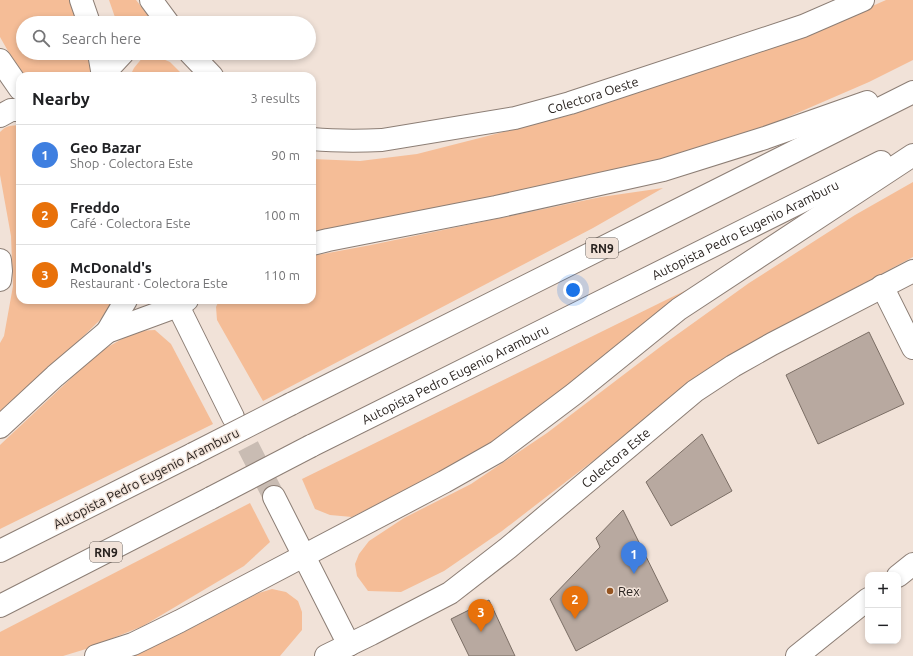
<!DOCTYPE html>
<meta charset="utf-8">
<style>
body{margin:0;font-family:Ubuntu,sans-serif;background:#f2f2f2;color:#202124}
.controls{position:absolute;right:12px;bottom:12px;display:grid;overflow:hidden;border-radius:8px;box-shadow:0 2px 6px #0003}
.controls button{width:36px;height:36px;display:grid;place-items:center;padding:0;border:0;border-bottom:1px solid #e0e0e0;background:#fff;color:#202124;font:20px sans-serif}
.you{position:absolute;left:573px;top:290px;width:14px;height:14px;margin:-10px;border:3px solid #fff;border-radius:50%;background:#1a73e8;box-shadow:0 0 0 6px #1a73e833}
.badge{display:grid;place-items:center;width:26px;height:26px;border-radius:50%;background:#b45309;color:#fff;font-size:13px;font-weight:700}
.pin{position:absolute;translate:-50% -33px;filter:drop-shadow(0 1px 2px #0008)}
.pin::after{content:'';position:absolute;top:21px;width:14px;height:12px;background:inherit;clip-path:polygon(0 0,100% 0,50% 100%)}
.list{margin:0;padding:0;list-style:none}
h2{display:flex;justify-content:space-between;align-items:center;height:52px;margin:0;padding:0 16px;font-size:17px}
h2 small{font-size:13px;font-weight:400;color:#757577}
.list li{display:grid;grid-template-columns:26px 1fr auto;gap:12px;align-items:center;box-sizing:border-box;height:60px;padding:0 16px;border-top:1px solid #e0e0e0}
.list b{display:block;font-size:15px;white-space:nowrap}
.list p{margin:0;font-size:13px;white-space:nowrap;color:#757577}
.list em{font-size:13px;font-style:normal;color:#757577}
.icon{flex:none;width:22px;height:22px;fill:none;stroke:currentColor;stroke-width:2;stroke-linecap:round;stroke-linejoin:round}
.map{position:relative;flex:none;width:913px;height:656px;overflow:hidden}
.search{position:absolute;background:#fff;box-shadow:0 2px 6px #0003;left:16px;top:16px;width:300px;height:44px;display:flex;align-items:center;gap:10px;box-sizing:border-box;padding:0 14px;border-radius:22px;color:#757577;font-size:15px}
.panel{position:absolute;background:#fff;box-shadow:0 2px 6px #0003;left:16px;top:72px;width:300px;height:232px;border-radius:12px}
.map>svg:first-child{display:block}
.green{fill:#f5bd97}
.building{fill:#b8a9a0;stroke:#7b6e65}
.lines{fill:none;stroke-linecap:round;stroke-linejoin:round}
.secondary-tunnel{stroke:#c9bcb3;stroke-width:22;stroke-dasharray:22 11;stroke-linecap:butt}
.minor-casing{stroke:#8c7e75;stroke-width:24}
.tertiary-casing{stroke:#8c7e75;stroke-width:24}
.secondary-casing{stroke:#8c7e75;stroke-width:24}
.motorway-casing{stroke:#8c7e75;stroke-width:24}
.minor{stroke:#fff;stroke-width:22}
.tertiary{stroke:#fff;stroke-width:22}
.secondary{stroke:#fff;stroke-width:22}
.motorway{stroke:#fff;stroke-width:22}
.motorway-bridge-casing{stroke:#8c7e75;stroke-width:24;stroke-linecap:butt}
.motorway-bridge{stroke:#fff;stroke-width:22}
.poi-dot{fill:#955420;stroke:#f1e2d8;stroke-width:1.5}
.labels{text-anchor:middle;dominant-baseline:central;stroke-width:3;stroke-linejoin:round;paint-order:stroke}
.shield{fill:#f1e2d8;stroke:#645c56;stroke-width:1}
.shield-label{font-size:12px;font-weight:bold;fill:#28221f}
.street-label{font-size:13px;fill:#28221f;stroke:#f1e2d8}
.poi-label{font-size:13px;fill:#28221f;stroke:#f1e2d8;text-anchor:start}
</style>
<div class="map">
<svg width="913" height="656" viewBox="0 0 913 656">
<rect width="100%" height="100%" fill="#f1e2d8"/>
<!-- green -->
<g class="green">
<polygon points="0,0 72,0 82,23 23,23 23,53 91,53 93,76 25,76 8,51 0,37"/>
<polygon points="109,0 136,0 154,23 117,23"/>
<polygon points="886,0 913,0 913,60 869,82 751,133 664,159 575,178 423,214 312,235 312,159 360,161 417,154 574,114 678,79 843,19"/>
<polygon points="156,56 170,62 184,76 130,76 134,68 143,57"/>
<path d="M20,125V300H114L100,320L0,417V343L4,336L13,286L11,236L0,175V132C7,125 10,126 20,125Z"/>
<polygon points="913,182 913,257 741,349 689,387 502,531 444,571 401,592 368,591 357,576 355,564 359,554 369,541 404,518 471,484 547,433 664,344 749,283 855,215"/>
<polygon points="663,188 593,228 263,401 217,320 216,307 219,300 312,300 312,256 371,245 601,197"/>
<polygon points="718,275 479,453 352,517 330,515 315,509 302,479 670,298"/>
<polygon points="155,330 171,344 213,424 0,529 0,445 99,352 136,331"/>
<polygon points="250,503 270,542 244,566 143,626 86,649 63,656 0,656 0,632"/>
<polygon points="272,589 286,592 298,601 302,612 302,630 280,656 125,656 180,634 259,593"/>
</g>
<!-- building -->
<g class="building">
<polygon points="869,332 904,404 818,444 786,375"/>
<polygon points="702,434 732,491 671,526 646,482"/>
<polygon points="623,510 668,601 576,651 550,599 600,547 596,538"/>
<polygon points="489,600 515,656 469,656 451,619"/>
</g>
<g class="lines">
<!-- secondary-tunnel -->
<polyline class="secondary-tunnel" points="233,417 274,497"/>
<defs>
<g id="minor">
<polyline points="882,286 913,348"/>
<polyline points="898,576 913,564"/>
<polyline points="797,656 868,599"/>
</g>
<g id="tertiary">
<polyline points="151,0 168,23"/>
<polyline points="190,53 212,76"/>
<polyline points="105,76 109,68 123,53"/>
<polyline points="0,116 11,110 20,110"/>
<path id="s1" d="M312,139C335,141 358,141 382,140L515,118L570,103L803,26L863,0"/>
<polyline points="0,260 1,271 0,280"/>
<path id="s2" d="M326,656L371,634L450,593L508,548L695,391L733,366L772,344L913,271"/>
</g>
<g id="secondary">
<polyline points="81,0 89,23"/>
<polyline points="99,53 103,76"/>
<polyline points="0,60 20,89"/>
<polyline points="175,300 233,417"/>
<polyline points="274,497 349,645"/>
</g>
<g id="motorway">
<polyline points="312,244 328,240 496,207 663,170 765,138 867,102"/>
<polyline points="107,332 126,300"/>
<polyline points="291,404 913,92"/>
<polyline points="0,427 55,376 107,332 178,306 187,300"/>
<path id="s3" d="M311,446L881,162"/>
<polyline points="0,551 193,454"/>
<polyline points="0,606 211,498"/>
<polyline points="96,656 133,644 180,621 444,482 497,452 574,394 679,309 913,155"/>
</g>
</defs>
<!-- minor casing -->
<use href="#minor" class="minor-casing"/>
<!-- tertiary casing -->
<use href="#tertiary" class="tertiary-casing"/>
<!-- secondary casing -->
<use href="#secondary" class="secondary-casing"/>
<!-- motorway casing -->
<use href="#motorway" class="motorway-casing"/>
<!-- minor -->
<use href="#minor" class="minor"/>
<!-- tertiary -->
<use href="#tertiary" class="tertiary"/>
<!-- secondary -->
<use href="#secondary" class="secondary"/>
<!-- motorway -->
<use href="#motorway" class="motorway"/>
<defs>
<g id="motorway-bridge">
<polyline points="193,454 291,404"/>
<polyline points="211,498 311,446"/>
</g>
</defs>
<!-- motorway-bridge casing -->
<use href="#motorway-bridge" class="motorway-bridge-casing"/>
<!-- motorway-bridge -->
<use href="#motorway-bridge" class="motorway-bridge"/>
</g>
<!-- markers -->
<circle class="poi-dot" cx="610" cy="591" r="4"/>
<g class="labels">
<!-- shield labels -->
<g class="shield">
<rect x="586" y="238" width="32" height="20" rx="3"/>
<rect x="90" y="542" width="32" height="20" rx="3"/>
</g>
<g class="shield-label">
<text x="602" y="248">RN9</text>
<text x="106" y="552">RN9</text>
</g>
<!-- street labels -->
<g class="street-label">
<text stroke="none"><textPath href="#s1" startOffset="286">Colectora Oeste</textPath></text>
<text stroke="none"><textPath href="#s3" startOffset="485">Autopista Pedro Eugenio Aramburu</textPath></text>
<text stroke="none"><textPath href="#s3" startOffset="161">Autopista Pedro Eugenio Aramburu</textPath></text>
<text stroke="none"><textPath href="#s2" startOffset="353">Colectora Este</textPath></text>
<text transform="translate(146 478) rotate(-27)">Autopista Pedro Eugenio Aramburu</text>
</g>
<!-- poi labels -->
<g class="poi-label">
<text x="618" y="591">Rex</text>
</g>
</g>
</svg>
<div class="controls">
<button>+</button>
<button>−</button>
</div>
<div class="you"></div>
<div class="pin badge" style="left:634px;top:574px;background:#3f7fe0">1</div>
<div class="pin badge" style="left:575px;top:619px;background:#e8710a">2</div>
<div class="pin badge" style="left:481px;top:632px;background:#e8710a">3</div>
<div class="search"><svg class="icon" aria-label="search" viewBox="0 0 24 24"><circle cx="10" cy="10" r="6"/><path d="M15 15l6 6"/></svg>Search here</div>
<section class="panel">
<h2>Nearby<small>3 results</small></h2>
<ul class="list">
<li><span class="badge" style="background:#3f7fe0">1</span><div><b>Geo Bazar</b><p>Shop · Colectora Este</p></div><em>90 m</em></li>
<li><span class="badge" style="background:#e8710a">2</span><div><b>Freddo</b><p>Café · Colectora Este</p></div><em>100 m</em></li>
<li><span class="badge" style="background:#e8710a">3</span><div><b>McDonald's</b><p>Restaurant · Colectora Este</p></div><em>110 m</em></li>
</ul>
</section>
</div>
